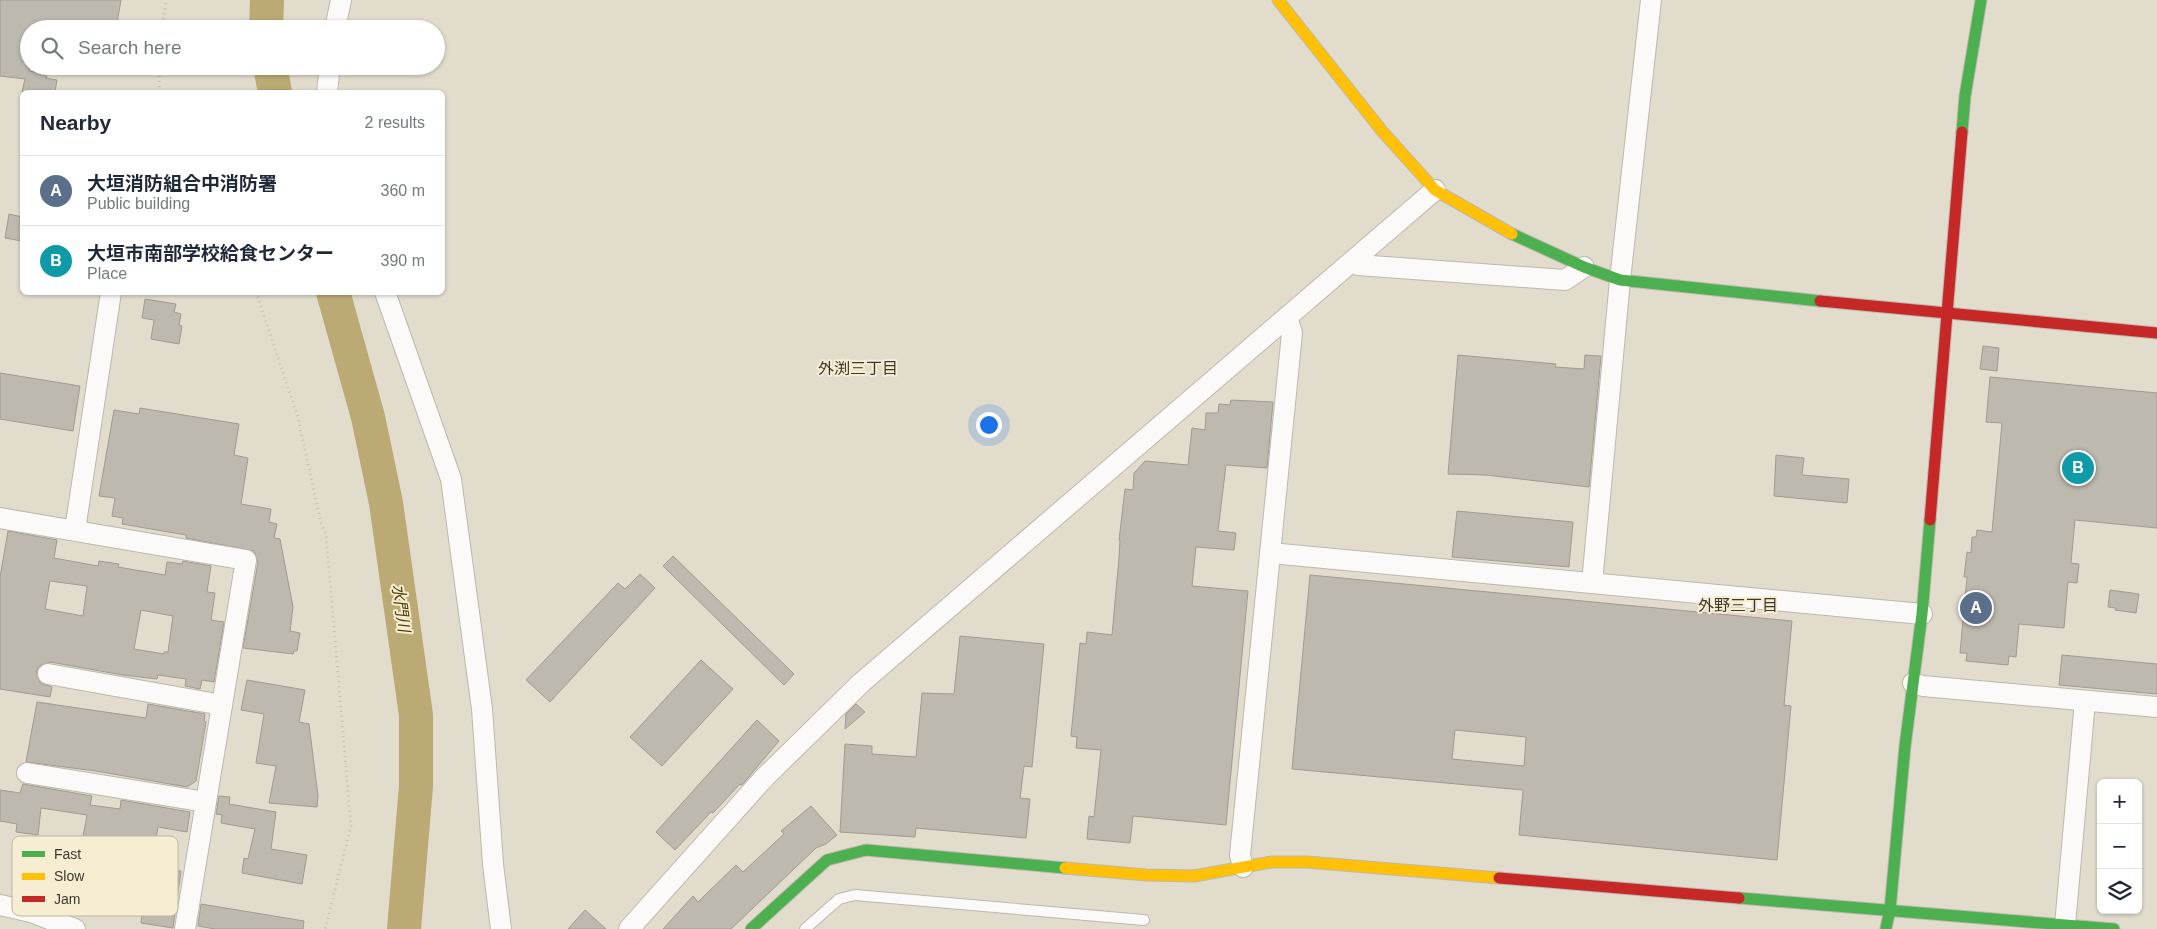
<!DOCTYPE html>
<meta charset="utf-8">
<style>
body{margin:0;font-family:Arial,"Noto Sans JP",sans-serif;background:#f2f2f3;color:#1f2937}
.controls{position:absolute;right:15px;bottom:15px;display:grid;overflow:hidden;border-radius:8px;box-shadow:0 1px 4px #0004}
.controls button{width:45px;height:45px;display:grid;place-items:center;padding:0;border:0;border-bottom:1px solid #e0e1e3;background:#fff;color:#1f2937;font:25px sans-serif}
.you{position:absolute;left:988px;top:424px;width:18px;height:18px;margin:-12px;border:4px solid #fff;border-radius:50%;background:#1a73e8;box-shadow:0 0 0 8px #1a73e833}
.badge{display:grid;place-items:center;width:32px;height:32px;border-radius:50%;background:#b45309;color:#fff;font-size:16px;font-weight:700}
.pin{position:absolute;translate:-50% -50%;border:2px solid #fff;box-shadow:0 1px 5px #0006}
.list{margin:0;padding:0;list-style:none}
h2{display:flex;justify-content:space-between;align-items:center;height:65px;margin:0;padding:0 20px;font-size:21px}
h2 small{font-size:16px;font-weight:400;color:#747a83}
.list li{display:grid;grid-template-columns:32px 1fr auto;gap:15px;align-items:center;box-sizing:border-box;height:70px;padding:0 20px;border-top:1px solid #e0e1e3}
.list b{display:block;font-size:19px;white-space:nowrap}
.list p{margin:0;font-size:16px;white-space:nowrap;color:#747a83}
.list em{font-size:16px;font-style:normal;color:#747a83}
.icon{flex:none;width:28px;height:28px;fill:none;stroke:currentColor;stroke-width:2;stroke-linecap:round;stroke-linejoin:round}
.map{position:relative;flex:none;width:2157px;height:929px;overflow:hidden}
.search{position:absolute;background:#fff;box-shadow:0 1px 4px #0004;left:20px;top:20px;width:425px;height:55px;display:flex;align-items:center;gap:12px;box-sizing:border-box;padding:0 18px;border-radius:28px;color:#747a83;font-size:19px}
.panel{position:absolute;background:#fff;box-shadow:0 1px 4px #0004;left:20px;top:90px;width:425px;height:205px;border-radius:8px}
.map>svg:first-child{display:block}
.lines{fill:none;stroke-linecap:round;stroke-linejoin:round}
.river{stroke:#bcaa75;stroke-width:34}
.building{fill:#beb9ae;stroke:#9f9b90;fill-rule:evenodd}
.lane-casing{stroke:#bdb8ac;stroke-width:12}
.street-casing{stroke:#bdb8ac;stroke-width:22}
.fast-casing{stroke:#bdb8ac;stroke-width:13}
.slow-casing{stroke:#bdb8ac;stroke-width:13}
.jam-casing{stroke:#bdb8ac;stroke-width:13}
.path{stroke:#c2c1bb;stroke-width:3;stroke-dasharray:1 4;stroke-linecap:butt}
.lane{stroke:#fbfaf8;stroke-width:10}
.street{stroke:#fbfaf8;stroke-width:20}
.fast{stroke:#4caf50;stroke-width:11}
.slow{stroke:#ffc107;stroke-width:11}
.jam{stroke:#c62828;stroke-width:11}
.labels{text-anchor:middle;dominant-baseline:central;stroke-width:4;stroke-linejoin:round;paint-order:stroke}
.neighbourhood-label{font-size:16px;fill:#3c382d;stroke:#f7edd2}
.water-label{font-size:16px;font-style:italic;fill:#4d3c02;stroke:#f7edd2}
.key{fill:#f7edd2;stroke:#bfb7a0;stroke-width:1}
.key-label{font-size:14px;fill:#3c382d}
</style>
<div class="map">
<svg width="2157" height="929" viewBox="0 0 2157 929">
<rect width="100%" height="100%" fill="#e2dccd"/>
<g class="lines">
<!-- river -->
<g class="river">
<polyline points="266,29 267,0"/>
<polyline points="270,66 275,92"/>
<polyline points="333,292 368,417 386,503 416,715 416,786 404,929"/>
</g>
</g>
<!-- building -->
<g class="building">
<polygon points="0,0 121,0 116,29 29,29 29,71 47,74 46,78 57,80 55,92 22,92 25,79 0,76"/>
<polygon points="9,214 22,217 22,241 5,238"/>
<polygon points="145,299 176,304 174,312 181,314 179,325 182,326 179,344 151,339 154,320 142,318"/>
<polygon points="1983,346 1999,348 1997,371 1980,369"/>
<polygon points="1458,355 1556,364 1555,367 1584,369 1585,355 1601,356 1589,487 1486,475 1448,474"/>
<polygon points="0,373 80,386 73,431 0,419"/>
<polygon points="1990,377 2157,393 2157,528 2075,520 2071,563 2079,564 2077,583 2068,582 2064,628 2019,624 2016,657 2009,656 2008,665 1966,661 1967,653 1960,653 1967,577 1964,577 1967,552 1971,553 1972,537 1976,537 1977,530 1992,532 2002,423 1986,422"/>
<polygon points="1231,400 1273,402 1267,468 1226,465 1218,531 1236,533 1234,550 1196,547 1192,586 1248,591 1226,825 1133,816 1130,843 1087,839 1089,816 1094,817 1101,750 1076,748 1077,737 1071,736 1080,643 1086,644 1087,632 1112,635 1119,558 1120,540 1119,540 1125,489 1133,490 1134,473 1145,461 1188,465 1192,428 1205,430 1206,413 1218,413 1219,404 1230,405"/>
<polygon points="140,408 239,424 234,455 248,458 241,504 271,509 269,522 277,524 274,538 280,539 293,607 290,631 300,633 297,651 294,651 293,654 243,648 258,562 254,551 186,538 186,535 122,524 123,518 112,516 115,498 99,496 114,410 139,414"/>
<polygon points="1776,455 1804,458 1802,475 1849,479 1847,503 1774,496"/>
<polygon points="1457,511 1573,522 1569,567 1452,557"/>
<path d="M8,531L57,540L54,558L98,566L99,561L119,564L118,567L165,575L167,562L182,564L183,561L211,566L207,592L215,593L211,620L224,622L214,682L202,680L200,689L185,686L186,679L158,675L157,679L123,675L50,662L39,666L36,672L40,683L52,687L50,697L0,689V577ZM50,581L87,586L83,616L45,609ZM141,610L173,616L168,652H164V654L134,649Z"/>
<polygon points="673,556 794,674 784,685 663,566"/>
<polygon points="640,574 655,588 550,702 526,680 618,583 625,589"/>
<path d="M1310,575L1792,621L1784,705L1791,706L1777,860L1519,835L1523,790L1292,769ZM1455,730L1526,737L1524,766L1452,759Z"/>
<polygon points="2110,590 2139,594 2136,613 2115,610 2116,608 2108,607"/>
<polygon points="960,636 1044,644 1032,767 1024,766 1020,798 1030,799 1026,838 916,828 915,837 840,832 845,744 872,746 872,754 916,757 922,693 954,694"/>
<polygon points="2062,655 2157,664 2157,694 2059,685"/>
<polygon points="701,660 733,689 662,766 630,737"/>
<polygon points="247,680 305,690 299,722 309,724 318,796 317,807 269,803 276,766 256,763 264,714 241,710"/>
<polygon points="37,702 146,718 148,704 205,714 204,721 206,722 196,781 187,787 96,771 26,762"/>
<polygon points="856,704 865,712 845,729 846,714"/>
<polygon points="757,720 779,741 742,785 740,784 713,813 711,812 675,850 656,832"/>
<polygon points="23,784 92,796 90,805 120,809 121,800 190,812 187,832 158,827 152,867 181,871 173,928 141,923 142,915 108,909 109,904 50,897 55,867 77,869 87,815 41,808 38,835 16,832 17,824 0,821 0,790 20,793"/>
<polygon points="219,796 230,797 229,804 276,812 271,849 307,855 302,884 242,873 244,858 248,859 255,829 221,823 222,815 216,814"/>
<polygon points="811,806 837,835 826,844 816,848 731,929 663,929 693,896 698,902 736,865 743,872 784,834 781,831"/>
<polygon points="201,904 304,921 303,929 215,929 198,926"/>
<polygon points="585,910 606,929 568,929"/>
</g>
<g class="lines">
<defs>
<polyline id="lane" points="805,929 839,899 855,895 1144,920"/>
<g id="street">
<polyline points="335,29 341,0"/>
<polyline points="327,92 330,66"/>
<polyline points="1353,261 1358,265 1565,280 1584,267"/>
<polyline points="385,292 451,479 482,709 493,864 501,929"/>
<polyline points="0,518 246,560 185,929"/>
<polyline points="75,530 111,292"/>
<polyline points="1270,553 1922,614"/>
<polyline points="1592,583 1620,280 1651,0"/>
<polyline points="48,674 222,705"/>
<polyline points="1913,683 1923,686 2157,707"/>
<polyline points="27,773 206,802"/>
<polyline points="1243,867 1240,855 1292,333 1287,317"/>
<polyline points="0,905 31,912 75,929"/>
<polyline points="2065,925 2085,701"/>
<polyline points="629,929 764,778 861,683 1435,190"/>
</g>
<g id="fast">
<polyline points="1962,132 1965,96 1981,0"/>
<polyline points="1512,234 1584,267 1620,280 1820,301"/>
<polyline points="1739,898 2114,929"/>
<polyline points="1886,928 1890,910 1905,746 1922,614 1930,520"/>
<polyline points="751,929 827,860 866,850 1065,868"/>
</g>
<g id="slow">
<polyline points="1278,0 1382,131 1435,190 1512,234"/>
<polyline points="1065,868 1146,875 1194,876 1272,862 1307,862 1499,878"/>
</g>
<g id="jam">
<polyline points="1820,301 2157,333"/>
<polyline points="1930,520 1962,132"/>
<polyline points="1499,878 1739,898"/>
</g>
</defs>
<!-- lane casing -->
<use href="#lane" class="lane-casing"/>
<!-- street casing -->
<use href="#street" class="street-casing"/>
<!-- fast casing -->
<use href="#fast" class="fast-casing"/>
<!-- slow casing -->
<use href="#slow" class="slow-casing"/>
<!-- jam casing -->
<use href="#jam" class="jam-casing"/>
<!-- path -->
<g class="path">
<polyline points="162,29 166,0"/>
<polyline points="159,92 160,66"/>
<polyline points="256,292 297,414 321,523 326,534 351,826 325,929"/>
</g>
<!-- lane -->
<use href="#lane" class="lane"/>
<!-- street -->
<use href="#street" class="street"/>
<!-- fast -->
<use href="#fast" class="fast"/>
<!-- slow -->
<use href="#slow" class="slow"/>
<!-- jam -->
<use href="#jam" class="jam"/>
</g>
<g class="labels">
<!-- neighbourhood labels -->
<g class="neighbourhood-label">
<text x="858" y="368">外渕三丁目</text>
<text x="1738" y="605">外野三丁目</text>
</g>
<!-- water labels -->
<g class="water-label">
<text transform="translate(401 608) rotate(82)">水門川</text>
</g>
</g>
<!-- legend -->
<rect x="12" y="836" width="166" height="80" rx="8" class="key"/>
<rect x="22" y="851" width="23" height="6" fill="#4caf50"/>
<rect x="22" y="873" width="23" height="7" fill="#ffc107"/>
<rect x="22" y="896" width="23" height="6" fill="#c62828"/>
<g class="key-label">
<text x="54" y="859">Fast</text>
<text x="54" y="881">Slow</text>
<text x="54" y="904">Jam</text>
</g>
</svg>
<div class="controls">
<button>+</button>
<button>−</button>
<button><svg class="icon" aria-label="layers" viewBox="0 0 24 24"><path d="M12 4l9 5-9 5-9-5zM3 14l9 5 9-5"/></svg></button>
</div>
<div class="you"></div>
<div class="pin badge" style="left:1976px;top:608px;background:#5c6f8a">A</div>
<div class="pin badge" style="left:2078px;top:468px;background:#0f9aa8">B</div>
<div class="search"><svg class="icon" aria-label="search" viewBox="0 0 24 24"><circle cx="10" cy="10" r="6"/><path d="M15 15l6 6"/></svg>Search here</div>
<section class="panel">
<h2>Nearby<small>2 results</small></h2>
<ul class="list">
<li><span class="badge" style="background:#5c6f8a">A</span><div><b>大垣消防組合中消防署</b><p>Public building</p></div><em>360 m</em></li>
<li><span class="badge" style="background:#0f9aa8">B</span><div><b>大垣市南部学校給食センター</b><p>Place</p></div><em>390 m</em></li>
</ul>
</section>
</div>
